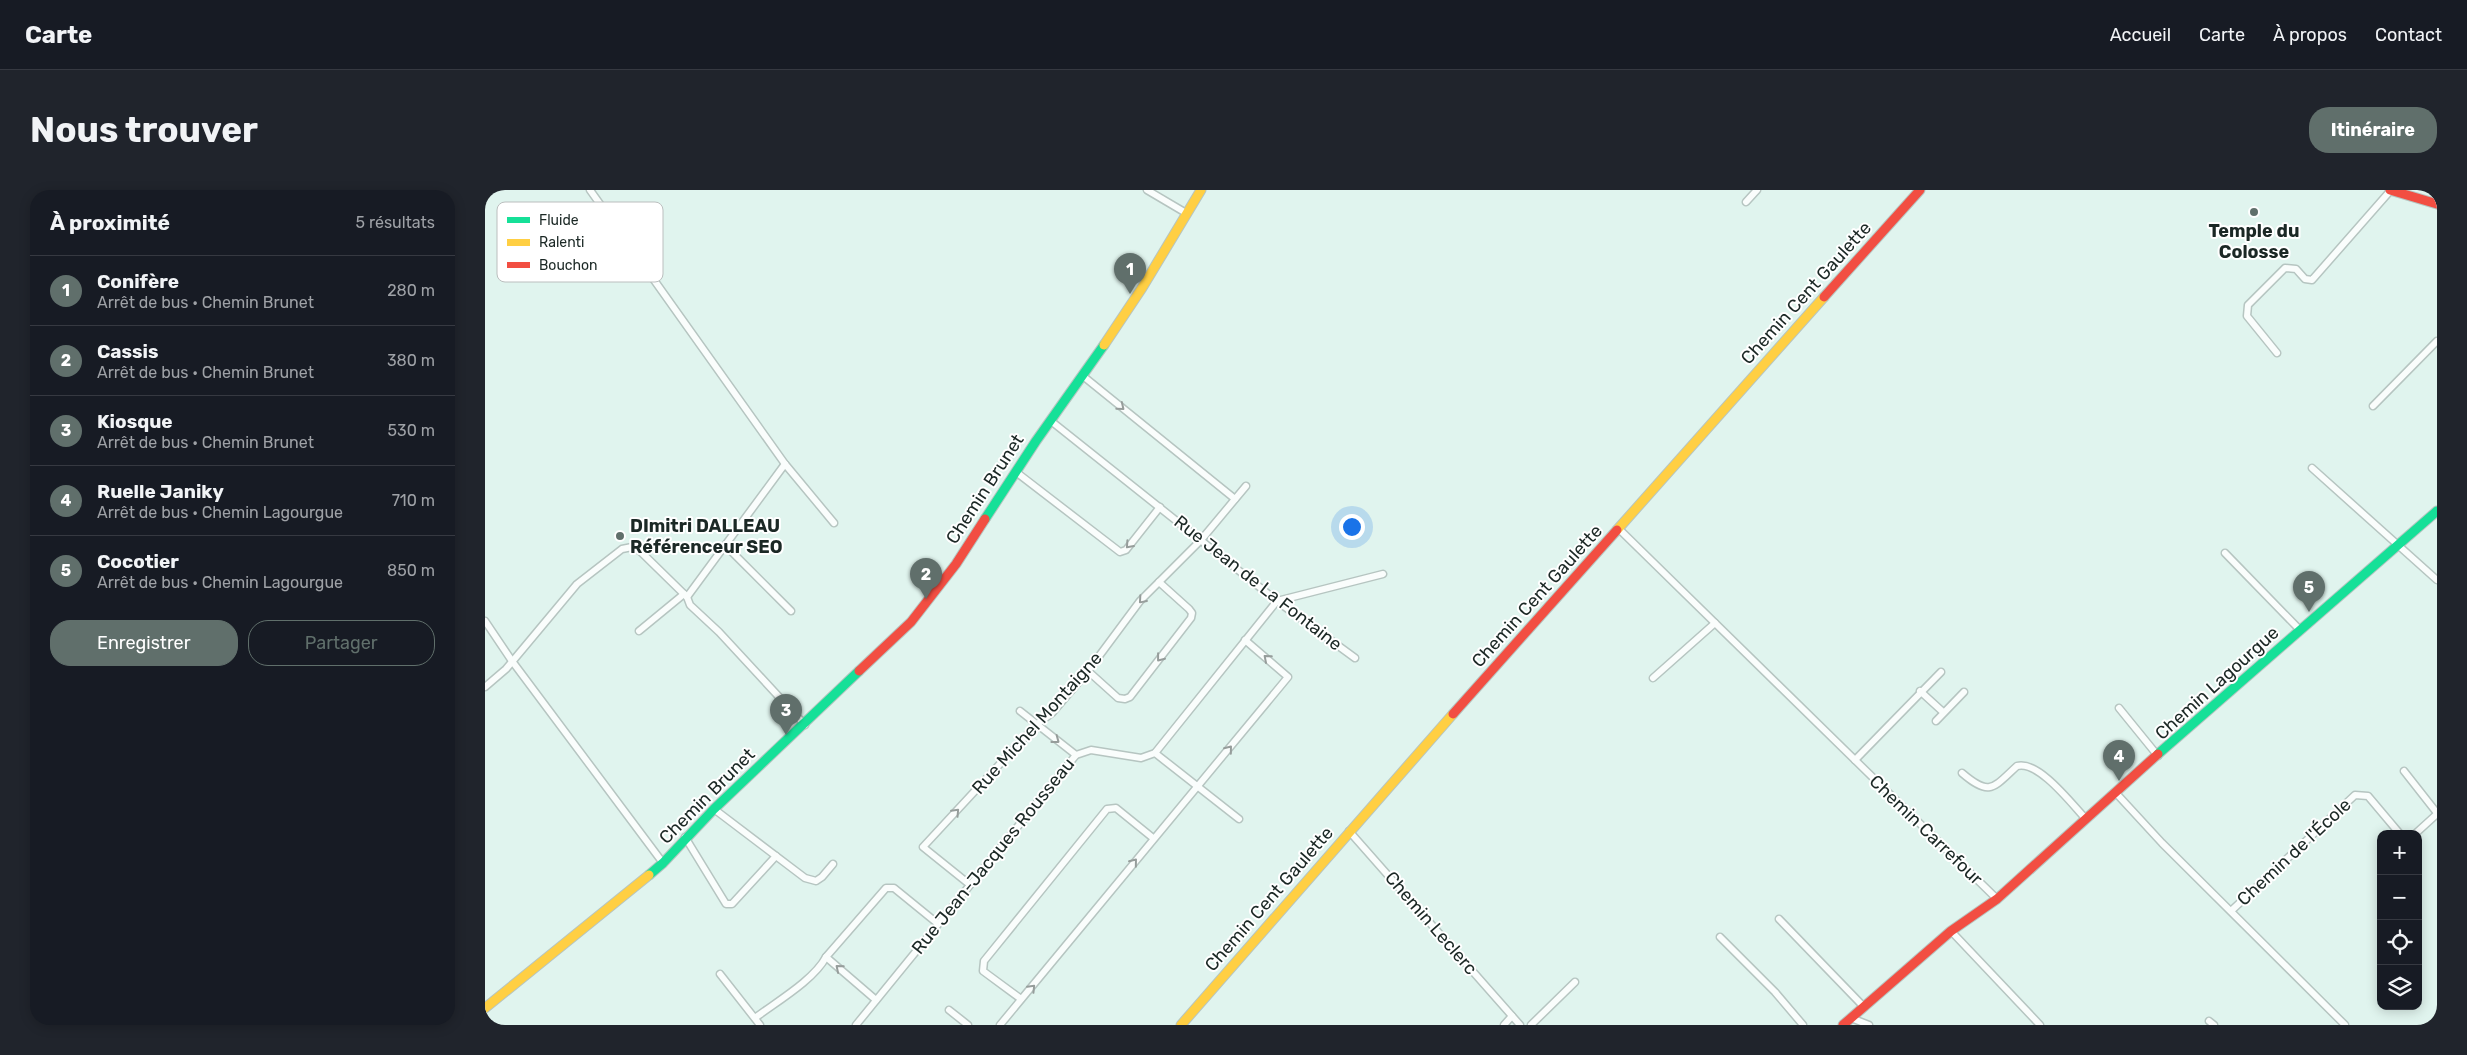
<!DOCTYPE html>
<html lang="fr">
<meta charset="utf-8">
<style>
body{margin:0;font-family:Rubik,sans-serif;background:#20242c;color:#f1f3f6}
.controls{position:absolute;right:15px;bottom:15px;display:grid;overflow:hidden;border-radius:10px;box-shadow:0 2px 12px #0003}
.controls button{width:45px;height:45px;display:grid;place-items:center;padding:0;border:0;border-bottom:1px solid #363941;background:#171b24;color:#f1f3f6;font:25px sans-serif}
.you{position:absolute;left:866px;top:336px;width:18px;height:18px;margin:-12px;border:4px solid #fff;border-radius:50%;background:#1a73e8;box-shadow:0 0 0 8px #1a73e833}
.badge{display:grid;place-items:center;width:32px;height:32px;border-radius:50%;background:#606f6b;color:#fff;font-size:16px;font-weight:700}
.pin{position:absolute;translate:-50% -41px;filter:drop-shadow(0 1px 2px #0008)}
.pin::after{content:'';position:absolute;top:26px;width:18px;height:15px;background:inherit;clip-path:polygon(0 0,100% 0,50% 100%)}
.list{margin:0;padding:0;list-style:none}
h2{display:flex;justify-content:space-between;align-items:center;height:65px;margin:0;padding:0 20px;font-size:21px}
h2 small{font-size:16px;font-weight:400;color:#9ea1a6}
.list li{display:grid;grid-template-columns:32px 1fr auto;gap:15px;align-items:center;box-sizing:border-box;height:70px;padding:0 20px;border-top:1px solid #363941}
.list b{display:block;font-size:19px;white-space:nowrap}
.list p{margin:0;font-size:16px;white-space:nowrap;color:#9ea1a6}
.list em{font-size:16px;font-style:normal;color:#9ea1a6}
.actions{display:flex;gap:10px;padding:15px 20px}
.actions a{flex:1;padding:11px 0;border:1px solid #606f6b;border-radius:20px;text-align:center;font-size:18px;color:#606f6b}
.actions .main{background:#606f6b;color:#fff}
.icon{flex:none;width:28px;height:28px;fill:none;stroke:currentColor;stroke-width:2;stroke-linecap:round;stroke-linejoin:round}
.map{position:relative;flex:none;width:1952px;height:835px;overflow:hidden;border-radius:20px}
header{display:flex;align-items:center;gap:30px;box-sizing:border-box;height:70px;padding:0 25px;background:#171b24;border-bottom:1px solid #363941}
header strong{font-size:24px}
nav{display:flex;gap:28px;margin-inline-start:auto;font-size:18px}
.intro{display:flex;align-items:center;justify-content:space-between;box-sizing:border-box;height:120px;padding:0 30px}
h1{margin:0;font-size:35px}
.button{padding:12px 22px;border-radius:20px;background:#606f6b;color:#fff;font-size:18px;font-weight:700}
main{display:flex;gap:30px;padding:0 30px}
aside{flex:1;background:#171b24;border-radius:20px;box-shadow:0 2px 12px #0003}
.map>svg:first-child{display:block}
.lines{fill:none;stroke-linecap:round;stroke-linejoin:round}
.street-casing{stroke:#b6c5c1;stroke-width:9}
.fast-casing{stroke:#b6c5c1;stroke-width:11}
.slow-casing{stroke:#b6c5c1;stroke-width:11}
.jam-casing{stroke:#b6c5c1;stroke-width:11}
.street{stroke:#fafdfc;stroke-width:6}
.fast{stroke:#16e098;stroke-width:9}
.slow{stroke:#ffcf43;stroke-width:9}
.jam{stroke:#f24e42;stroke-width:9}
.oneway{stroke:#969d9b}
.poi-dot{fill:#606f6b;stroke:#fff;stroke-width:2}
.labels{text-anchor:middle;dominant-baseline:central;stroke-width:4;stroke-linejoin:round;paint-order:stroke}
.poi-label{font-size:18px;font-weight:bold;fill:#1b2825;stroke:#fff}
.street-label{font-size:18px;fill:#1b2825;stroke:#fff}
.key{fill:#fff;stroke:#bbbebe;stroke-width:1}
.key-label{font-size:14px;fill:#1b2825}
</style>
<header>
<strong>Carte</strong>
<nav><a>Accueil</a><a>Carte</a><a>À propos</a><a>Contact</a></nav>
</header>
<div class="intro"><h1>Nous trouver</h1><a class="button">Itinéraire</a></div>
<main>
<aside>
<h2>À proximité<small>5 résultats</small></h2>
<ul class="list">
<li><span class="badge">1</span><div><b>Conifère</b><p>Arrêt de bus · Chemin Brunet</p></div><em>280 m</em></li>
<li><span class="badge">2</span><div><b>Cassis</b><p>Arrêt de bus · Chemin Brunet</p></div><em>380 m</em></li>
<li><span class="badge">3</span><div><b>Kiosque</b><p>Arrêt de bus · Chemin Brunet</p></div><em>530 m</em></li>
<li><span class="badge">4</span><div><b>Ruelle Janiky</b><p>Arrêt de bus · Chemin Lagourgue</p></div><em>710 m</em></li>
<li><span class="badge">5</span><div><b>Cocotier</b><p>Arrêt de bus · Chemin Lagourgue</p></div><em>850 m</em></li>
</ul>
<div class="actions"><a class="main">Enregistrer</a><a>Partager</a></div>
</aside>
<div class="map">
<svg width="1952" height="835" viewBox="0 0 1952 835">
<rect width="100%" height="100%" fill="#e0f4ee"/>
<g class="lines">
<defs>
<g id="street">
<polyline points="105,0 300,274 349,333"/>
<polyline points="662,0 701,23"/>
<polyline points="1261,12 1272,0"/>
<polyline points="1792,163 1762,126 1763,115 1800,78 1811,79 1820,89 1827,90 1906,0"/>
<polyline points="598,186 750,309"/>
<polyline points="1888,216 1952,151"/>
<polyline points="566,231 792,411 870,468"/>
<polyline points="1827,278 1952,390"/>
<polyline points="531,282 635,362 641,360 675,317"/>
<polyline points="1134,339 1512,709"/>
<polyline points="241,356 306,421"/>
<polyline points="1740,363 1815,440"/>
<polyline points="202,407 300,274"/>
<polyline points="0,431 27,471 178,673"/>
<polyline points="154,441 199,404"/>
<polyline points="603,481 633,508 640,509 645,507 706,428 707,423 704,419 674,392"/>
<polyline points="1168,488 1230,433"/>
<polyline points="0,497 21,479 92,394 137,359 147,357 155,361 202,407 205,415 234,442 320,535"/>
<polyline points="1435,501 1458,522"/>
<polyline points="1634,518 1673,566"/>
<polyline points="535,521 591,565"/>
<polyline points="1451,531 1479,502"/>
<polyline points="670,563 754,629"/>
<polyline points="1370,570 1456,482"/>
<polyline points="1919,581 1952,623"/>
<path d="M1477,583C1505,607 1508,598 1532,576C1553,570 1586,613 1600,628"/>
<polyline points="1630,602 1677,653 1860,835"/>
<polyline points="229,619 320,688 331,691 337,687 348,674"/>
<polyline points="864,641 1035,835"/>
<polyline points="1930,644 1952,624"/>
<polyline points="200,647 241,714 247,714 291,666"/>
<polyline points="484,694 438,657 551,535 567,523 603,481 655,411 716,350 761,296"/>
<polyline points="1746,721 1870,605 1883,606 1915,644"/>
<polyline points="1294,729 1379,817"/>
<polyline points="1466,741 1555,835"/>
<polyline points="1235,747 1290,802 1318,835"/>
<polyline points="235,784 275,835"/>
<polyline points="536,809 498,781 499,771 622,619 631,618 668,648"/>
<polyline points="391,810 341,767 401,698 409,698 452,733"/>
<polyline points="464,820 483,835"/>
<path d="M270,828C291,812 329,790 341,767"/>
<polyline points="1366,828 1384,835"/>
<polyline points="1724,831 1729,835"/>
<polyline points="371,835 591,565 606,560 656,568 670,563 792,411 898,384"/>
<polyline points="515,835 803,487 760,450"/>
<polyline points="1019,835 1027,826"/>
<polyline points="1046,835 1090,792"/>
</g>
<g id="fast">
<polyline points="500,329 551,251 619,155"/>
<polyline points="1673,564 1952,321"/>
<polyline points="164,685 178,673 229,619 374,481"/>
</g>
<g id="slow">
<polyline points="619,155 657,98 716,0"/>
<polyline points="1132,340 1339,107"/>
<polyline points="0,818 164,685"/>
<polyline points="696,835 968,524"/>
</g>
<g id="jam">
<polyline points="1905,0 1952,14"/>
<polyline points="1339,107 1435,0"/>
<polyline points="374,481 426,432 471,374 500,329"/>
<polyline points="968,524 1132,340"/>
<polyline points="1358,835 1466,741 1512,709 1673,564"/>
</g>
</defs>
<!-- street casing -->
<use href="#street" class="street-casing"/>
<!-- fast casing -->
<use href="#fast" class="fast-casing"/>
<!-- slow casing -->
<use href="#slow" class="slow-casing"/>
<!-- jam casing -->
<use href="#jam" class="jam-casing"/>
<!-- street -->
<use href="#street" class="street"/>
<!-- fast -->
<use href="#fast" class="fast"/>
<!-- slow -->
<use href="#slow" class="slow"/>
<!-- jam -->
<use href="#jam" class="jam"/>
</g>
<!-- one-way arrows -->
<defs><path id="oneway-chevron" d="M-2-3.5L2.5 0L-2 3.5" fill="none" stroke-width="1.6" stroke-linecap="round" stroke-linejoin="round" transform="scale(1.25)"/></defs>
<g class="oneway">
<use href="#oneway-chevron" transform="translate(636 217) rotate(39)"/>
<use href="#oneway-chevron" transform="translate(644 355) rotate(132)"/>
<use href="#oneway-chevron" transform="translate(657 410) rotate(131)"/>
<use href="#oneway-chevron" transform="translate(675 468) rotate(128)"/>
<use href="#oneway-chevron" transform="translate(782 468) rotate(-139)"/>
<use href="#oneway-chevron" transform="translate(571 550) rotate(37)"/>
<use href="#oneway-chevron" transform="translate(744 559) rotate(-51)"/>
<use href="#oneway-chevron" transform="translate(471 622) rotate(-47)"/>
<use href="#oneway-chevron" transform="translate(649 672) rotate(-51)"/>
<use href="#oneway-chevron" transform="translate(354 778) rotate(-140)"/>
<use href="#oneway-chevron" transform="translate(547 798) rotate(-46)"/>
</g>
<!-- markers -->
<g class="poi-dot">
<circle cx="1769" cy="22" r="5"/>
<circle cx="135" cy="346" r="5"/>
</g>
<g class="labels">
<!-- poi labels -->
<g class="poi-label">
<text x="1769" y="41">Temple du<tspan x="1769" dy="21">Colosse</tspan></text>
<text x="145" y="336" text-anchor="start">DImitri DALLEAU<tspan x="145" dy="21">Référenceur SEO</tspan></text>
</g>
<!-- street labels -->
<g class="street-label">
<text transform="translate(1321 103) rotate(-48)">Chemin Cent Gaulette</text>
<text transform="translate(500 299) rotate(-57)">Chemin Brunet</text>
<text transform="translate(773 393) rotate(38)">Rue Jean de La Fontaine</text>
<text transform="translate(1052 406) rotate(-48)">Chemin Cent Gaulette</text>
<text transform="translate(1732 493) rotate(-42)">Chemin Lagourgue</text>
<text transform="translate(552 533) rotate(-48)">Rue Michel Montaigne</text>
<text transform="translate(222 606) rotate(-45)">Chemin Brunet</text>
<text transform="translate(1441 640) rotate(44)">Chemin Carrefour</text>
<text transform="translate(1809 662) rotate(-43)">Chemin de l'École</text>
<text transform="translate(508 666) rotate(-51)">Rue Jean-Jacques Rousseau</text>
<text transform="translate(784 709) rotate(-49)">Chemin Cent Gaulette</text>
<text transform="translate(946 733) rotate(49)">Chemin Leclerc</text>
</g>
</g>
<!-- legend -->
<rect x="12" y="12" width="166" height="80" rx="8" class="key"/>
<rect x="22" y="27" width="23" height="6" fill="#16e098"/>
<rect x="22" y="49" width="23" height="7" fill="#ffcf43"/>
<rect x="22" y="72" width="23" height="6" fill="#f24e42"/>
<g class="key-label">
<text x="54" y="35">Fluide</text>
<text x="54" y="57">Ralenti</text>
<text x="54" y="80">Bouchon</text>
</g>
</svg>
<div class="controls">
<button>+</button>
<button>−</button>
<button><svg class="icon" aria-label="locate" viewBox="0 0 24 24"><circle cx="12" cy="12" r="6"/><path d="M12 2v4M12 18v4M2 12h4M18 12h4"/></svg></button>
<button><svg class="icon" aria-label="layers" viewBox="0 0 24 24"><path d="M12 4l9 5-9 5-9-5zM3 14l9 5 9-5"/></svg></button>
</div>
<div class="you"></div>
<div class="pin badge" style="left:645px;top:104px">1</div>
<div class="pin badge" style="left:441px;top:409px">2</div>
<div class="pin badge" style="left:301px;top:545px">3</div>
<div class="pin badge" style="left:1634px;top:591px">4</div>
<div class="pin badge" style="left:1824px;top:422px">5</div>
</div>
</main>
